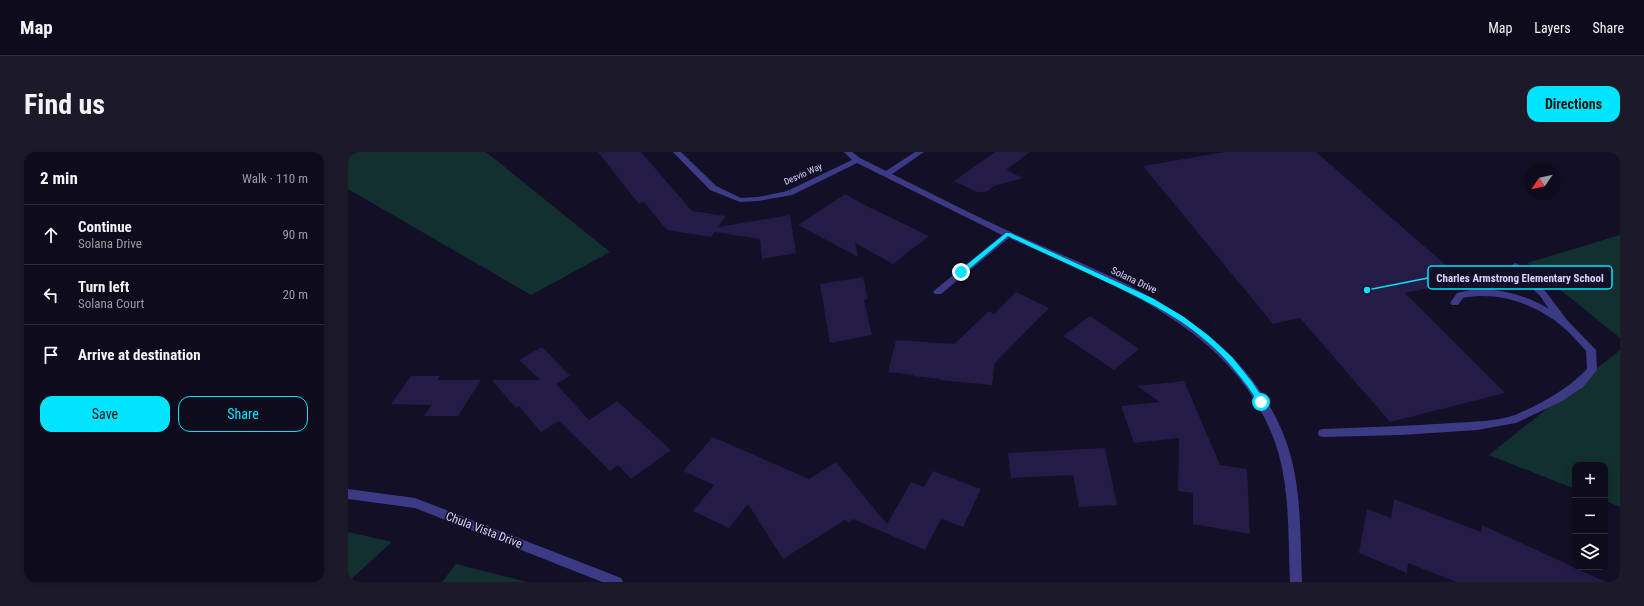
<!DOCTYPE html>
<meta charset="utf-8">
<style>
body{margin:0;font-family:"Roboto Condensed",sans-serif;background:#1c1929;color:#f1f3f6}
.controls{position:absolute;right:12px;bottom:12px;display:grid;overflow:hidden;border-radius:8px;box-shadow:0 2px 10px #0003}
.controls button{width:36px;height:36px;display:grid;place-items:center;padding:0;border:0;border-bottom:1px solid #2e2b3b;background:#0e0b1c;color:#f1f3f6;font:20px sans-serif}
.compass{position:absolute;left:1176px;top:12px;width:36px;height:36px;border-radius:50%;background:#0e0b1c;box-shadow:0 2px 10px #0003;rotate:236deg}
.stop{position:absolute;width:12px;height:12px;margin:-9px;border:3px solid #00e5ff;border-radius:50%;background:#fff}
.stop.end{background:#00e5ff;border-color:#fff;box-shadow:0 1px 4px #0008}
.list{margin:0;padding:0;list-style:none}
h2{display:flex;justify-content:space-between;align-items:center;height:52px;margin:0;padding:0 16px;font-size:17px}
h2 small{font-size:13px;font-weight:400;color:#9b9ba3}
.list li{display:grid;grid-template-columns:26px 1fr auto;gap:12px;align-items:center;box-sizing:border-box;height:60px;padding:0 16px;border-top:1px solid #2e2b3b}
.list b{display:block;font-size:15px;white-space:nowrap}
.list p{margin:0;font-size:13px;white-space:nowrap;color:#9b9ba3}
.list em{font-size:13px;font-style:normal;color:#9b9ba3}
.actions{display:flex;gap:8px;padding:12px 16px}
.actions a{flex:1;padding:9px 0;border:1px solid #00e5ff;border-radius:12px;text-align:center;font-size:14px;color:#00e5ff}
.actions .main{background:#00e5ff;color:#111}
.icon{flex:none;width:22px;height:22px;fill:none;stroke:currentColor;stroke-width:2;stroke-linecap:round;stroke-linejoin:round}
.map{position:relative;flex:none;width:1272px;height:430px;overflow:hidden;border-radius:12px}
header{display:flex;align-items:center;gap:24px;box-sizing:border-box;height:56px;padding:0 20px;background:#0e0b1c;border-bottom:1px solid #2e2b3b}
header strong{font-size:19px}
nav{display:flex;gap:22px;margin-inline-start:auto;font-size:14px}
.intro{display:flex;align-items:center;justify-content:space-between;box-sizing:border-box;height:96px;padding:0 24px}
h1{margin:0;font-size:28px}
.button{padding:10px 18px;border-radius:12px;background:#00e5ff;color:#111;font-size:14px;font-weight:700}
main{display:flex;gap:24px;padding:0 24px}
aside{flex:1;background:#0e0b1c;border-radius:12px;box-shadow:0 2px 10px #0003}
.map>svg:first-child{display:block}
.green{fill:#12302f}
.building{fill:#241b47}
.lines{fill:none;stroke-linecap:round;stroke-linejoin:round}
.service{fill:#3d3a85;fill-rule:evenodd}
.minor{fill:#3d3a85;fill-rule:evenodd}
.route{fill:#00e5ff}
.labels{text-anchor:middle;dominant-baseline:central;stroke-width:3.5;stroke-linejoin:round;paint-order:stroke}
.far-street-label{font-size:9px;fill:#d9d4ff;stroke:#130f26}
.street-label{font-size:10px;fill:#d9d4ff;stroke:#130f26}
.near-street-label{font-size:12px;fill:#d9d4ff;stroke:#130f26}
.leader{fill:none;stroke:#00e5ff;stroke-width:1.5}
.callout-dot{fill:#00e5ff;stroke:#130f26;stroke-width:1.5}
.callout{fill:#130f26;stroke:#00e5ff;stroke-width:1.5}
.callout-label{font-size:11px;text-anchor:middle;font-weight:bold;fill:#d9d4ff}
</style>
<header>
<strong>Map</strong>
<nav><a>Map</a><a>Layers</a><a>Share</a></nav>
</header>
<div class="intro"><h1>Find us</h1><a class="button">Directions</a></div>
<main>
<aside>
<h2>2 min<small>Walk · 110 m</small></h2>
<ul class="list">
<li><svg class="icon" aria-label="ahead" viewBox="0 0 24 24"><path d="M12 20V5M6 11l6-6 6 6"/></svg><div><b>Continue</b><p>Solana Drive</p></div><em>90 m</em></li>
<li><svg class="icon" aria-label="left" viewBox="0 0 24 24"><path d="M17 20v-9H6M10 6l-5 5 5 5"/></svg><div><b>Turn left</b><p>Solana Court</p></div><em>20 m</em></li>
<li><svg class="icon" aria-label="arrive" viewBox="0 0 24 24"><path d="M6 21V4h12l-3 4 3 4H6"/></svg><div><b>Arrive at destination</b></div></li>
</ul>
<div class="actions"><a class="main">Save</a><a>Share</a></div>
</aside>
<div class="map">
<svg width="1272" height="430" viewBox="0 0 1272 430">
<rect width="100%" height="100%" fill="#130f26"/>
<!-- green -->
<g class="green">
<polygon points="0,0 138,0 262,100 183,143 0,37"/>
<polygon points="1272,83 1272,186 1179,111"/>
<polygon points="1272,198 1272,355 1257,349 1257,313 1227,313 1227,337 1141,303"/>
<polygon points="0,380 44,390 0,430"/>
<polygon points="108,412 179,430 94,430"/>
</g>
<!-- building -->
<g class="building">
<polygon points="250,0 293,0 344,59 378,64 370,75 442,63 448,101 414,107 412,87 366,80 363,85 319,78 296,50 291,52"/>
<polygon points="647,0 682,0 658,18 675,26 646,34 640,39 635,40 629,40 606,29"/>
<polygon points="877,0 968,0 1116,129 1057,141 1157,241 1042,270 952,166 925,172 795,14"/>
<polygon points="497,42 519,54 581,84 545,112 507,91 510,105 450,73"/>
<polygon points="515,125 520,147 516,148 524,183 482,191 472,132"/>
<polygon points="668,140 701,156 647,211 644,233 591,228 592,227 565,224 566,223 540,220 548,188 606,192 641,159 646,162"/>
<polygon points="742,164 791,197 766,218 715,184"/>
<polygon points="194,195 222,224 208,232 241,268 269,249 323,298 283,327 270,313 262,319 211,269 193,280 171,254 168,256 144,228 192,228 171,208"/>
<polygon points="63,224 92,224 90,228 133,228 110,264 76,264 84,253 43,252"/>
<polygon points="836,229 872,313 899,317 902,382 845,372 845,341 830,339 831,286 786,291 773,254 812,250 789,234"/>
<polygon points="365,285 461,327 488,310 539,372 563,330 576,335 585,319 633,337 615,375 593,367 577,398 505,367 500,371 497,368 435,407 400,352 381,376 345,359 366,333 335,319"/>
<polygon points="757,296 769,353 731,355 725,323 663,326 660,301"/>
<polygon points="1046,347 1133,380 1134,373 1258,430 1108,430 1060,411 1059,421 1011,401 1019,357 1043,366"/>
</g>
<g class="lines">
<!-- service -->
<path class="service" d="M1167,111L1170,112L1198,140L1219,168L1248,198L1249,218L1235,235L1214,249L1168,271L1129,278L1053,283L975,285L971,284L970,281L971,278L975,277C1018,275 1061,274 1104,271C1122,270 1150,269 1167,263C1193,252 1220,237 1239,217L1238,199C1231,191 1223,182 1215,175C1188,152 1150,139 1115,146L1110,153H1104L1102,151L1109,141C1139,132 1175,141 1201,157L1192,144L1164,116L1163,114Z"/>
<!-- minor -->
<g class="minor">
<path d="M325,0H333L368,34L393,46L410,45L439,39L504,8L496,0H504L512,6L538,19L567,0H576L544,22C585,42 625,63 667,82C772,129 894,170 938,289C954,333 952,383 954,430H942C940,388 942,344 931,303C896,179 767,133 661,86L593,142H587L585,140L587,138L654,83L509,11L444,43L410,49L392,50L362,38Z"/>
<polygon points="0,337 67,346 273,426 275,430 254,430 67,356 0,347"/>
</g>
</g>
<!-- route -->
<path class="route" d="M658,81H662L804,146L836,165L861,184L884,205L904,230L916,248V251H911C896,228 878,205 856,187C826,161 790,145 754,128C723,113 691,99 660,84L615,122H611V119Z"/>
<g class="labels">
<!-- far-street labels -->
<g class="far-street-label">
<text transform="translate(455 22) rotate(-24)">Desvio Way</text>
</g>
<!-- street labels -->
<g class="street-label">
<text transform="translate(786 128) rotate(25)">Solana Drive</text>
</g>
<!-- near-street labels -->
<g class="near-street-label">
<text transform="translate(136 378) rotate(21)">Chula Vista Drive</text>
</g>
</g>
<!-- callouts -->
<path class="leader" d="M1019 138L1080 126"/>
<circle class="callout-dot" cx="1019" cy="138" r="4"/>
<rect class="callout" x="1080" y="114" width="184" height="23" rx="4"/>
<g class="callout-label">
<text x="1172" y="130">Charles Armstrong Elementary School</text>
</g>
</svg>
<div class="controls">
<button>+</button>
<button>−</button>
<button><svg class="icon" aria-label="layers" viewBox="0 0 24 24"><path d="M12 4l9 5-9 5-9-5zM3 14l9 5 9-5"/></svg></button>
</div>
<svg class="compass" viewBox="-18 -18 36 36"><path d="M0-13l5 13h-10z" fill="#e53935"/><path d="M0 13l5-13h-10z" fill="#9b9ba3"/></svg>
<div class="stop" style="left:913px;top:250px"></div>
<div class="stop end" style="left:613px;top:120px"></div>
</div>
</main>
